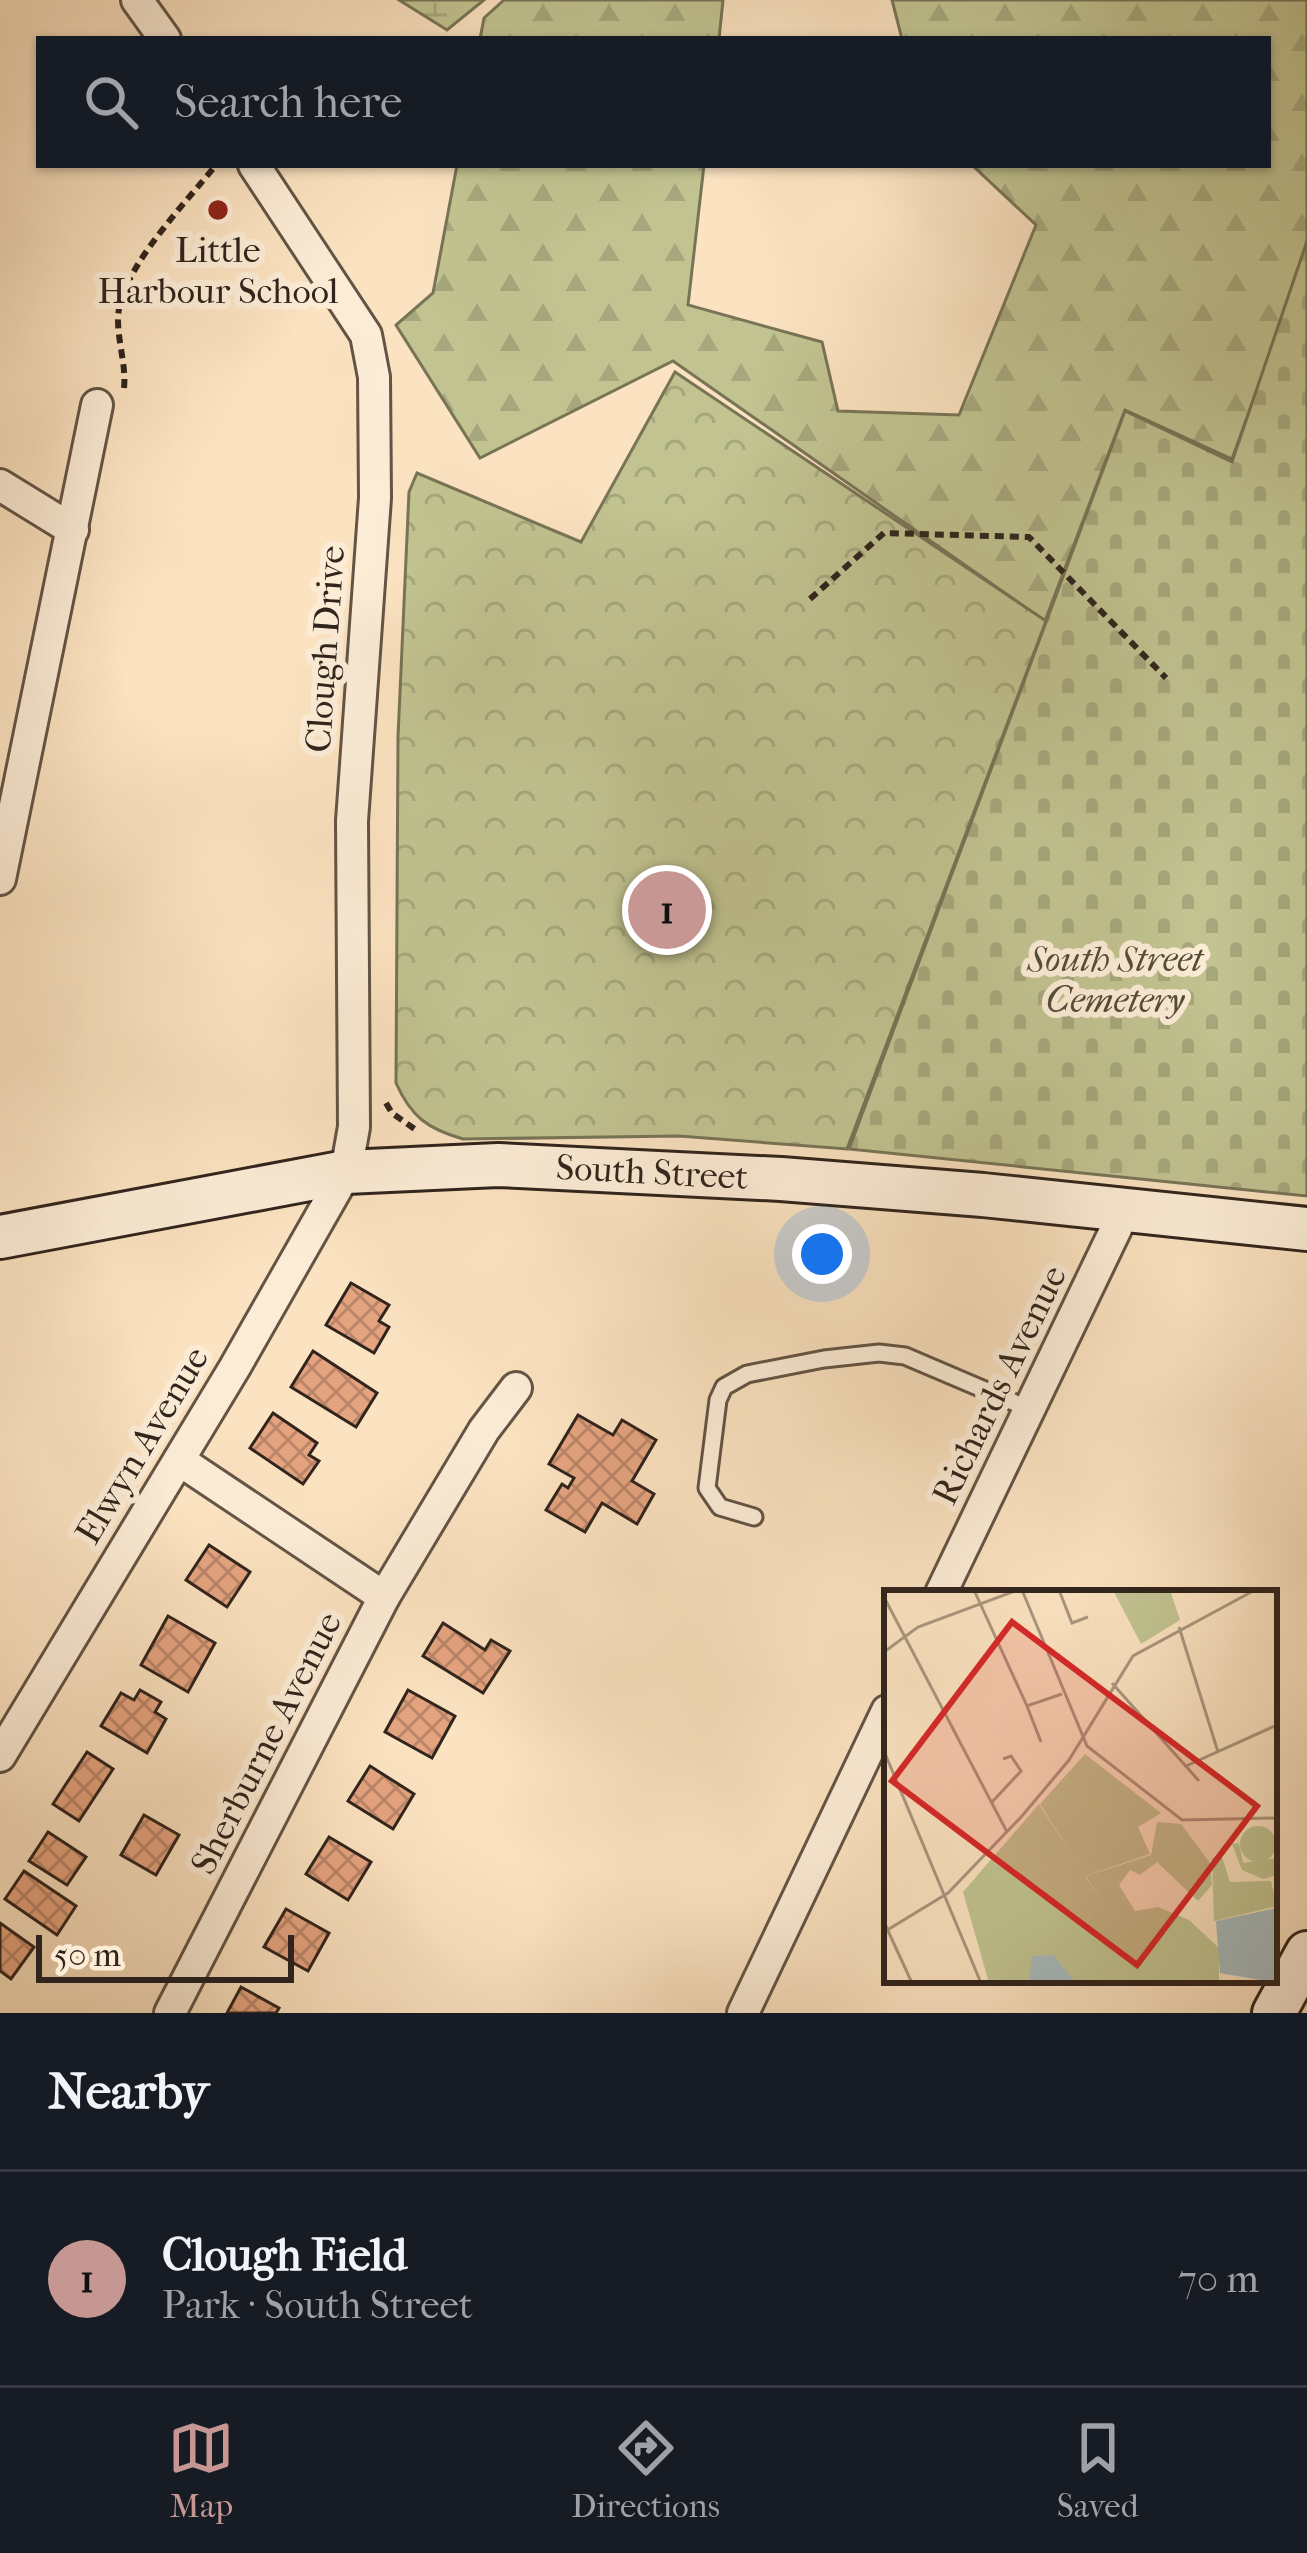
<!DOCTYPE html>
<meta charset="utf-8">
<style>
body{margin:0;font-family:"IM FELL French Canon",serif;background:#242831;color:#f1f3f6}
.scale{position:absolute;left:36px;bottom:30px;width:258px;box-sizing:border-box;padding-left:12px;border:6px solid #30241c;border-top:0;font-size:33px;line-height:42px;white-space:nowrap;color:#30241c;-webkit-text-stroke:9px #fcecd6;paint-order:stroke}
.you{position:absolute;left:822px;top:1254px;width:42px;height:42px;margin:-30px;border:9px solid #fff;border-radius:50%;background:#1a73e8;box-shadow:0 0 0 18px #1a73e833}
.badge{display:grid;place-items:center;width:78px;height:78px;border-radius:50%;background:#c59692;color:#111;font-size:39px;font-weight:700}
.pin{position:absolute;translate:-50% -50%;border:6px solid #fff;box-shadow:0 3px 12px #0006}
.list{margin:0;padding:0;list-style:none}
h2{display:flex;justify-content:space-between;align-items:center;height:156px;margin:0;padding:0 48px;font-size:51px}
h2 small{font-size:39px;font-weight:400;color:#9ea1a6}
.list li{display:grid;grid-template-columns:78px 1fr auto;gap:36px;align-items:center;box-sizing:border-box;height:216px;padding:0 48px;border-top:3px solid #363941}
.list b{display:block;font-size:45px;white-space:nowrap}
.list p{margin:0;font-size:39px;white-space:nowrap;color:#9ea1a6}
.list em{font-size:39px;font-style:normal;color:#9ea1a6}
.icon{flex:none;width:66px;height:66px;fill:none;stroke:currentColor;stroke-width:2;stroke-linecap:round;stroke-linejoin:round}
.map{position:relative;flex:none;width:1307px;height:2013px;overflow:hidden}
.search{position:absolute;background:#171b24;box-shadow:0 3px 9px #0004;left:36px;right:36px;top:36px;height:132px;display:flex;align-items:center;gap:30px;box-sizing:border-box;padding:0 42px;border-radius:0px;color:#9ea1a6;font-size:45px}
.sheet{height:372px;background:#171b24}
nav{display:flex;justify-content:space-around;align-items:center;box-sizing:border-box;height:168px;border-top:3px solid #363941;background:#171b24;font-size:33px;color:#9ea1a6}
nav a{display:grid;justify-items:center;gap:6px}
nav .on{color:#c59692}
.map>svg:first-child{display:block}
.forest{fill:url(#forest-firs);stroke:#787456;stroke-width:3}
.wetland{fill:url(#wetland-marsh);stroke:#787456;stroke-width:3}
.cemetery{fill:url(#cemetery-stones);stroke:#787456;stroke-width:3}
.park{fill:url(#park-crowns);stroke:#787456;stroke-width:3}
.building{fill:url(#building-cross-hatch);stroke:#30241c;stroke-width:3}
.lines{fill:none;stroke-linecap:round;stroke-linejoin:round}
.lane-casing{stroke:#635445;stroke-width:21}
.street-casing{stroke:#635445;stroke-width:36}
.secondary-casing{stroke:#30241c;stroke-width:48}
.path{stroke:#30241c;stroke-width:6;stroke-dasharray:9 6;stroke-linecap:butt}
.lane{stroke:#fcecd6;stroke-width:15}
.street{stroke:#fcecd6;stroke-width:30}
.secondary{stroke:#fcecd6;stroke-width:42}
.poi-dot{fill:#8f2418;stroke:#fcecd6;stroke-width:4.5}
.labels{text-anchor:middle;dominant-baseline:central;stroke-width:12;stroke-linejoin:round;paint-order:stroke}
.poi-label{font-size:36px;fill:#30241c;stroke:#fcecd6}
.street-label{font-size:36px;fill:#30241c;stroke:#fcecd6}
.park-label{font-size:36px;font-style:italic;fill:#544c39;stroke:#fcecd6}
.inset-road{fill:none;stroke:#aa967e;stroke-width:3}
.view{fill:#d62828;fill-opacity:0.15;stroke:#d62828;stroke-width:6}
.inset-edge{fill:none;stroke:#30241c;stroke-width:6}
</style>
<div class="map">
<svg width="1307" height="2013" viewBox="0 0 1307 2013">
<defs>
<pattern id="forest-firs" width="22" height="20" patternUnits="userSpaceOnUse" patternTransform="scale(3)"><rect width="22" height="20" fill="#c1c391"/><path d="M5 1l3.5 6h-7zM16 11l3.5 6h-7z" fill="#a6a77c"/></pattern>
<pattern id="wetland-marsh" width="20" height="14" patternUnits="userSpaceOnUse" patternTransform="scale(3)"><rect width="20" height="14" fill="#c1c391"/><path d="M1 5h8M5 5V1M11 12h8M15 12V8" fill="none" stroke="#a6a77c"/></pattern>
<pattern id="cemetery-stones" width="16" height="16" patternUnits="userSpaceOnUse" patternTransform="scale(3)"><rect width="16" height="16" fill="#c1c391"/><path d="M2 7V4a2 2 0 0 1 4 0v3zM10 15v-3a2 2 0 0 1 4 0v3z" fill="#a6a77c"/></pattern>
<pattern id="park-crowns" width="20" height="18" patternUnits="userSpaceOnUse" patternTransform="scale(3)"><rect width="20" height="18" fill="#c1c391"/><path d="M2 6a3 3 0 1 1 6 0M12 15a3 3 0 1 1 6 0" fill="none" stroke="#a6a77c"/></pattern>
<pattern id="building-cross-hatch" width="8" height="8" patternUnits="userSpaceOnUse" patternTransform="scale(3)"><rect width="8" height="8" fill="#e5a480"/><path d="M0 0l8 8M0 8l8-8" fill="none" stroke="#ba8568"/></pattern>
</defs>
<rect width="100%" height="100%" fill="#fbe2c0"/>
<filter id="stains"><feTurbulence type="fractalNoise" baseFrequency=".00167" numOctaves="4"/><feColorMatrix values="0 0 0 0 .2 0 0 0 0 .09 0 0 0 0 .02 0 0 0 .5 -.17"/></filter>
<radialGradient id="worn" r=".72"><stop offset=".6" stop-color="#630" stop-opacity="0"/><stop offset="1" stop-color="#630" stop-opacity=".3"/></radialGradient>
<!-- forest -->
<g class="forest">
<polygon points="504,0 723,0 719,39 480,39 484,18"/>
<polygon points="892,0 1307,0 1307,251 1232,459 1125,410 1045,621 673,361 480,458 396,325 433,293 457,165 704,165 688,305 822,342 838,411 959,415 1036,225 972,165 1268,165 1268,39 902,39"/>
</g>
<!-- wetland -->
<polygon class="wetland" points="399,0 484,0 447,30"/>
<!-- cemetery -->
<polygon class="cemetery" points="1307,241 1307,1196 849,1149 1125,411 1232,462"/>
<!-- park -->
<path class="park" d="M675,372L1046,621L847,1149L679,1136L463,1139C428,1129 411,1117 396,1083L398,737L409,492L417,473L581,542Z"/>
<!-- building -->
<g class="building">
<polygon points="351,1283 389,1305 379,1321 389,1327 374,1353 326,1325"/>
<polygon points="313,1351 377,1393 356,1427 291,1387"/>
<polygon points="273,1413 317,1443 309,1455 319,1461 303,1484 250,1448"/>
<polygon points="578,1415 613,1435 622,1420 656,1440 632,1481 654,1494 637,1524 602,1503 585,1532 546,1510 562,1484 568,1488 574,1478 549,1464"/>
<polygon points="209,1545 250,1572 227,1607 186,1580"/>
<polygon points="168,1616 215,1643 188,1692 141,1665"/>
<polygon points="443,1623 485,1650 491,1640 510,1651 483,1693 423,1656"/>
<polygon points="140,1690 161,1702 155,1712 166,1719 147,1753 101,1726 121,1693 134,1700"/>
<polygon points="408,1690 455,1716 432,1758 385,1732"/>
<polygon points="87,1752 113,1769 79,1821 53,1804"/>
<polygon points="370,1766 414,1794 393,1829 348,1801"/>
<polygon points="144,1815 179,1835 156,1875 121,1855"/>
<polygon points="48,1832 86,1857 67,1885 29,1861"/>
<polygon points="329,1837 371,1862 348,1900 306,1874"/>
<polygon points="24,1871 76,1906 57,1935 5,1899"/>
<polygon points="286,1909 329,1933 308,1971 264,1947"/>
<polygon points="0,1923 34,1947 11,1979 0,1971"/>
<polygon points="241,1987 279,2008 276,2013 227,2013"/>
</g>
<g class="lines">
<defs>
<polyline id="lane" points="754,1517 720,1507 707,1488 718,1400 724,1387 747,1374 824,1359 879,1353 905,1356 1027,1408"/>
<g id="street">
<polyline points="137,0 165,39"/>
<polyline points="0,485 73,530"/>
<polyline points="0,879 97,405"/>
<polyline points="941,1593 1125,1210"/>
<polyline points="384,1597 484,1430 516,1388"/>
<polyline points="0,1756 235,1367 346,1172 354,1127 352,821 375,498 374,377 366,335 254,165"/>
<polyline points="170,2013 384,1597 179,1460"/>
<polyline points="743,2013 887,1711"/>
</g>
<g id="secondary">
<polyline points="0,1237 346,1172 498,1165 781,1179 983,1195 1307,1229"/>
<polyline points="1274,2013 1307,1953"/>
</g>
</defs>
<!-- lane casing -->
<use href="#lane" class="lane-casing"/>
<!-- street casing -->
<use href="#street" class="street-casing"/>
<!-- secondary casing -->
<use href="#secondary" class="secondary-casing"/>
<!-- path -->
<g class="path">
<path d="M124,388C127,361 113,330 120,304C131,259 187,201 216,165"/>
<polyline points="810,599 884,533 1029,537 1166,678"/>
<polyline points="386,1103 392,1113 416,1130"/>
</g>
<!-- lane -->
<use href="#lane" class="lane"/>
<!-- street -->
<use href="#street" class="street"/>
<!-- secondary -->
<use href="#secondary" class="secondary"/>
</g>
<!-- markers -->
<circle class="poi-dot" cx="218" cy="210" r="12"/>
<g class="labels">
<!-- poi labels -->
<g class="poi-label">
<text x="218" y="250">Little<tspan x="218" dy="41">Harbour School</tspan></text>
</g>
<!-- street labels -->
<g class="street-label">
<text transform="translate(325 649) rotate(-86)">Clough Drive</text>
<text transform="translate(652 1172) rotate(3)">South Street</text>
<text transform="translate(999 1385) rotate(-64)">Richards Avenue</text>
<text transform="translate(142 1445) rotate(-59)">Elwyn Avenue</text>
<text transform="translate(266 1743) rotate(-63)">Sherburne Avenue</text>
</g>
<!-- park labels -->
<g class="park-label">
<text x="1115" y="959">South Street<tspan x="1115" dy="41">Cemetery</tspan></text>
</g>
</g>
<!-- overview -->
<g transform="translate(884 1590)">
<rect width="393" height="393" fill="#fbe2c0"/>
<path d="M273,232L297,234L326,273L328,295L314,311L273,272L256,285L246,280L235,295L251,321L274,317L305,330L335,358V390L347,393H249L204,324L220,315L202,286L267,265Z" fill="#c1c391"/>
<path d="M337,264L346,292L387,291L393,316L330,331L328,268Z" fill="#c1c391"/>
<path d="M155,214L220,315L204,324L251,393H105L79,302Z" fill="#c1c391"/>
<path d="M229,0H286L296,30L257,54ZM201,164L277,223L254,237L266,264L201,286L156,214ZM355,253L359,273L393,268V285L379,289L358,280L348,254Z" fill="#c1c391"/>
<path d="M356 254a18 18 0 1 1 36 0a18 18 0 1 1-36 0Z" fill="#c1c391"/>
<path d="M393,318V393L336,383L332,331ZM169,365L192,393H145L148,366Z" fill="#a6babe"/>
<path class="inset-road" d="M90,0L143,116L178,104M138,0L203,156L298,230L393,228M175,0L188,33L204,27M0,7L123,242M295,37L334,162M0,62L34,37L134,0M228,93L315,191M143,116L157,152M0,161L97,393M302,176L393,135M108,212L137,181L127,166L119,169M0,332L28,393M0,342L64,303L138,226L185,170L249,66L371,0"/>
<path class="view" d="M128,32L373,216L253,375L8,191Z"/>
<rect width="393" height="393" class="inset-edge"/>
</g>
<rect width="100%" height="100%" filter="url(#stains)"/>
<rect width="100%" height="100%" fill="url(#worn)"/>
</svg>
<div class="scale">50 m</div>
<div class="you"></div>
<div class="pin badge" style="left:667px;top:910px">1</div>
<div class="search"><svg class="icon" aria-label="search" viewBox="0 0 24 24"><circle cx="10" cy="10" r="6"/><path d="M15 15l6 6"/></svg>Search here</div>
</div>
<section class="sheet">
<h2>Nearby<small></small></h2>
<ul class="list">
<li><span class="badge">1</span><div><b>Clough Field</b><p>Park · South Street</p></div><em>70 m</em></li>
</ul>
</section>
<nav>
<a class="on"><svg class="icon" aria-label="map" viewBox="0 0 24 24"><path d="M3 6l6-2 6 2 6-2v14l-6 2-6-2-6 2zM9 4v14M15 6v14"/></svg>Map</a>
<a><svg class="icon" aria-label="directions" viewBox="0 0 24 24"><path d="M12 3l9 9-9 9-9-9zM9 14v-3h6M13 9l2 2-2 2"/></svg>Directions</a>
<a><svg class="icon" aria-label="saved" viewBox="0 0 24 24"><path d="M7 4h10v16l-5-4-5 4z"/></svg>Saved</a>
</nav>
